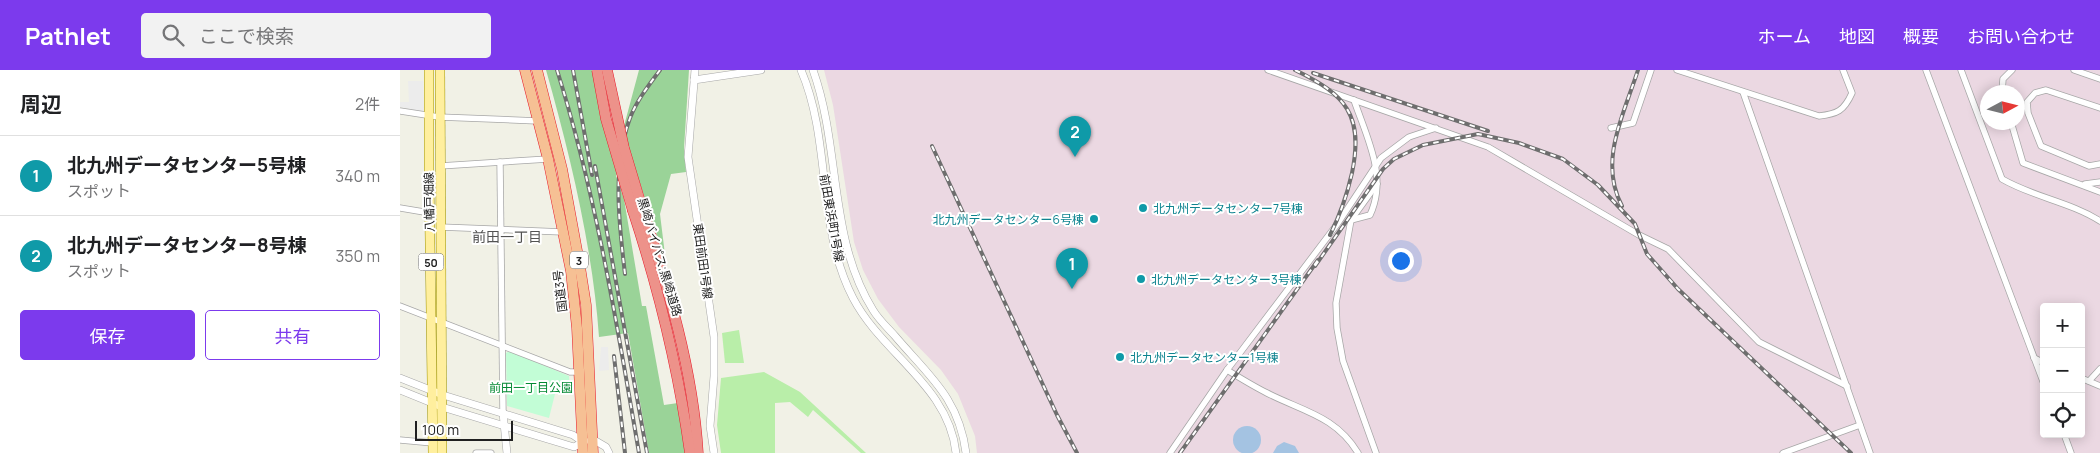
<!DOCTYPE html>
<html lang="ja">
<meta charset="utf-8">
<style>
body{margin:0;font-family:Manrope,"Noto Sans JP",sans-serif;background:#f2f2f2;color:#202124}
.controls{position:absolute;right:15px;bottom:15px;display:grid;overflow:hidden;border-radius:5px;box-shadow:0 2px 12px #0003}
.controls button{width:45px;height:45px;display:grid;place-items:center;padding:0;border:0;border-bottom:1px solid #e0e0e0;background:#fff;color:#202124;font:25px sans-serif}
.compass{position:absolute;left:1580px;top:15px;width:45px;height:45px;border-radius:50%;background:#fff;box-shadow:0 2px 12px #0003;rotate:83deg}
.scale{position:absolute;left:15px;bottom:12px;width:98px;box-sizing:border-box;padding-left:5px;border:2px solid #202020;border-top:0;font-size:14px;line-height:18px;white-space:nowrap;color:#202020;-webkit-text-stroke:4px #fff;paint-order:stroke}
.you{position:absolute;left:1000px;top:190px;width:18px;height:18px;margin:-12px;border:4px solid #fff;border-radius:50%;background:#1a73e8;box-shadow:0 0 0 8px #1a73e833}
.badge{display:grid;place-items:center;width:32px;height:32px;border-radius:50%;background:#7c3aed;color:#fff;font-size:16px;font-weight:700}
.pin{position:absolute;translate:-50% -41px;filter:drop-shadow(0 1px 2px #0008)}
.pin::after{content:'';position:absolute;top:26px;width:18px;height:15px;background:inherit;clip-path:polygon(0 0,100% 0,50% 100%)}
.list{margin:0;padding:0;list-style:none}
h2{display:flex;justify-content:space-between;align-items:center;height:65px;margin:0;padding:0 20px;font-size:21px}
h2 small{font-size:16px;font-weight:400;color:#757577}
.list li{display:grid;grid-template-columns:32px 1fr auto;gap:15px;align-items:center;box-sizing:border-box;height:80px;padding:0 20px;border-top:1px solid #e0e0e0}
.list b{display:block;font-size:19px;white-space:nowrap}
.list p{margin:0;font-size:16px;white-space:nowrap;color:#757577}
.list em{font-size:16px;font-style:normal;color:#757577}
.actions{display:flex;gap:10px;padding:15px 20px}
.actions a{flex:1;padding:11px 0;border:1px solid #7c3aed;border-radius:5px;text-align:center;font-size:18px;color:#7c3aed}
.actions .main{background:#7c3aed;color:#fff}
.icon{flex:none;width:28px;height:28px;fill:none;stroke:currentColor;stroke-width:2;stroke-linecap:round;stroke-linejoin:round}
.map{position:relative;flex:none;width:1700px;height:383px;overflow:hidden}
header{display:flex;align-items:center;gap:30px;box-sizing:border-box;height:70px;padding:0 25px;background:#7c3aed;color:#fff}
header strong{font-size:24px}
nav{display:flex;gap:28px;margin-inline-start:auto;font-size:18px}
.search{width:350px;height:45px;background:#f2f2f2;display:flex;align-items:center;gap:12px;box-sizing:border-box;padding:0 18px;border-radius:5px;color:#757577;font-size:19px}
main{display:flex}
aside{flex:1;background:#fff}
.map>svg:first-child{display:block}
.industrial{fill:#ebd8e2;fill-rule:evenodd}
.grass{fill:#b9eea9}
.forest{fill:#9ad398}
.park{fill:#c2fdd6}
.parking{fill:#ececec}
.water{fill:#a4c3e2}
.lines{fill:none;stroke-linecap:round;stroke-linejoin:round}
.minor-casing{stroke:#a7a7a7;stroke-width:7}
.tertiary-casing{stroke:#a7a7a7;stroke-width:8}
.primary-casing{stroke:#9d9300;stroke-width:10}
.trunk-casing{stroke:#e71b2b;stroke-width:11}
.motorway-casing{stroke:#e71b2b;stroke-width:11}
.minor{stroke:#fff;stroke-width:5.5}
.tertiary{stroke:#fff;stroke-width:7}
.primary{stroke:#ffef9e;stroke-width:9}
.trunk{stroke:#f6c094;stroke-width:10}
.motorway{stroke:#ed928a;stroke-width:10}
.rail-casing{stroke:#6e6e6e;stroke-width:4}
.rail{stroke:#fff;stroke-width:2;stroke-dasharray:5.5;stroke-linecap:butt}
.motorway-bridge-casing{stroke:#e71b2b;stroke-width:11;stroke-linecap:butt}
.motorway-bridge{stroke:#ed928a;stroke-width:10}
.culture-dot{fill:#0f9aa8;stroke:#fff;stroke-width:2}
.labels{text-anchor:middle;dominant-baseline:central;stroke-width:4;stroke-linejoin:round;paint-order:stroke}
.shield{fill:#fff;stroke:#636363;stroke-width:1}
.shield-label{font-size:11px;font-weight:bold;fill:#202020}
.street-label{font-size:12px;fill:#202020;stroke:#fff}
.culture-label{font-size:12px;fill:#0d838f;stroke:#fff;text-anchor:start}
.park-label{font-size:12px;fill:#048933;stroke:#fff}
.neighbourhood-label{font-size:14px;fill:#535353;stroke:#fff}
</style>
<header>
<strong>Pathlet</strong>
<div class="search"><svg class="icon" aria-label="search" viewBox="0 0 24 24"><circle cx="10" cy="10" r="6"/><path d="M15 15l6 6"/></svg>ここで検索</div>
<nav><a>ホーム</a><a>地図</a><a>概要</a><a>お問い合わせ</a></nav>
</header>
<main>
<aside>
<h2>周辺<small>2件</small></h2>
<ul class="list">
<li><span class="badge" style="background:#0f9aa8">1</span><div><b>北九州データセンター5号棟</b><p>スポット</p></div><em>340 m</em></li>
<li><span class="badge" style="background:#0f9aa8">2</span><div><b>北九州データセンター8号棟</b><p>スポット</p></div><em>350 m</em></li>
</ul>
<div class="actions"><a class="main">保存</a><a>共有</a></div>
</aside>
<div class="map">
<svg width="1700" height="383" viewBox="0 0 1700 383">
<rect width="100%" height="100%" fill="#f1f1e6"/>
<!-- industrial -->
<path class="industrial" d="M424,0H1700V383H577L575,366L558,324L541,300L499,257L478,229L463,200L454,172L433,35ZM1588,22H1618V52H1588ZM1644,237H1681V364H1644Z"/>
<!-- grass -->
<g class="grass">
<polygon points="339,260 344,293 325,293 322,263"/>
<polygon points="364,302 400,322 466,383 461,383 413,340 408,347 390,332 375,333 375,383 321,383 317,355 321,308"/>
</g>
<!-- forest -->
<path class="forest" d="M146,0H192L205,60L224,56L239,0H289L284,78L286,102L271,104L260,144L266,193L229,80L216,106L224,129L242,236H246L264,335L278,333L285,383H249L228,263L199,267C193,180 170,84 146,0Z"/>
<!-- park -->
<polygon class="park" points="110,281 169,306 170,319 156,320 149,348 107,336 106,283"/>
<!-- parking -->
<g class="parking">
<polygon points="8,11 23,11 24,42 0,37 0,32 9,32"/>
<polygon points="201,277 208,277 209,300 199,301"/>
</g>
<!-- water -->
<g class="water">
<circle cx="847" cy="370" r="14"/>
<polygon points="884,372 895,376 899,383 873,383 877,376"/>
</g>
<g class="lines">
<defs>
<g id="minor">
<polyline points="868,0 1088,77 1239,165 1268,179 1359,272 1447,316"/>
<path d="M1277,0L1419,46C1437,44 1444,41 1452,23L1443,0"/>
<polyline points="1526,0 1644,314"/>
<path d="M1561,0L1602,109C1633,127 1670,132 1700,151"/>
<polyline points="1674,0 1700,9"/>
<polyline points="1343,22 1470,383"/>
<polyline points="1602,22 1603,9 1612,0"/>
<polyline points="1700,38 1646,20 1635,23 1627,32 1628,43 1641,76 1689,96 1700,94"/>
<polyline points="0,41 39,47 138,51"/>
<polyline points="1611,52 1623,93 1700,122"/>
<polyline points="1211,58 1233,53 1251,0"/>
<polyline points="100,92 103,343"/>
<polyline points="40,96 148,89"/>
<polyline points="1685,114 1700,112"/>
<polyline points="0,138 30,143 40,141"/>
<path d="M951,150L970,145C988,107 967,68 954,30"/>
<polyline points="40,157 163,162"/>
<polyline points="0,236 170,302 179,302"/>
<polyline points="1634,288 1644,293"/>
<path d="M827,300C840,308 853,316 867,323C902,341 936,346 958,383"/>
<polyline points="1681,308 1700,316"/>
<polyline points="1689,311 1700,299"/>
<polyline points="1664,364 1671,383"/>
<polyline points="0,370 33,373"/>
<polyline points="76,383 91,383"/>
<polyline points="770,383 827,300 938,153 981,88 1009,67 1036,58"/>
<polyline points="976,383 943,291 937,258 936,233 951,150 977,114"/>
<polyline points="1383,383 1460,355"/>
</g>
<g id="tertiary">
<polyline points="295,0 288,87 314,267 314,306 310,356 314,383"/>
<path d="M401,0C432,72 416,157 453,228C482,284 549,316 556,383"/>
<path d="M413,0C441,78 428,168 473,240C479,250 488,258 495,266C529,306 559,328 566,383"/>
<polyline points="294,10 361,0"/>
<polyline points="0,308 43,325 173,365 183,372 174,377 42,337 0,320"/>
<polyline points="103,343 107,383"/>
<polyline points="190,371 194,370 206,377 209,383"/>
</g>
<g id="primary">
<polyline points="29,0 29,102 33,383"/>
<polyline points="40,0 42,383"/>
</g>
<g id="trunk">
<polyline points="125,0 148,89 171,201 177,258 183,383"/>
<polyline points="137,0 162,99 180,197 186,235 193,383"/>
</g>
<g id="motorway">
<path d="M242,138C268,217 293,299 298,383"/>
<path d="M233,141C260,223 278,297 290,383"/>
</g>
</defs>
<!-- minor casing -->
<use href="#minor" class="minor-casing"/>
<!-- tertiary casing -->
<use href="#tertiary" class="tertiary-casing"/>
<!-- primary casing -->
<use href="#primary" class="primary-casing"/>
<!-- trunk casing -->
<use href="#trunk" class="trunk-casing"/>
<!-- motorway casing -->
<use href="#motorway" class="motorway-casing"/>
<!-- minor -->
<use href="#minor" class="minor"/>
<!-- tertiary -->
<use href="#tertiary" class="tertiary"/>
<!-- primary -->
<use href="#primary" class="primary"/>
<!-- trunk -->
<use href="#trunk" class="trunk"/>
<!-- motorway -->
<use href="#motorway" class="motorway"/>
<defs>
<g id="rail">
<path d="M157,0C196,124 217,255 239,383"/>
<polyline points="173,0 192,105"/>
<path d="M895,0C946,25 964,45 952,103C947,125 940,145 930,165"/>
<polyline points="913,3 1088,61"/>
<polyline points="532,76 657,345 677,383"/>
<polyline points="195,96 247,383"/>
<path d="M1222,136C1198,91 1224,44 1238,0"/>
<polyline points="915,196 983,99 994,89 1023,75 1078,64 1119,73 1163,89 1198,115 1235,154 1247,184 1278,219 1451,383"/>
<path d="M225,204C219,153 212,97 230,48C237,30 249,15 260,0"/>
<polyline points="214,286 225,383"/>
<polyline points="780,383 918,190"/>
</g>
</defs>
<!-- rail casing -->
<use href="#rail" class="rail-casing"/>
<!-- rail -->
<use href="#rail" class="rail"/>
<defs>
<g id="motorway-bridge">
<polyline points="197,0 206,49 233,141"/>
<polyline points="207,0 224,78 242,138"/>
</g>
</defs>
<!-- motorway-bridge casing -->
<use href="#motorway-bridge" class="motorway-bridge-casing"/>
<!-- motorway-bridge -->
<use href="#motorway-bridge" class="motorway-bridge"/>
</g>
<!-- markers -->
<g class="culture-dot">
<circle cx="743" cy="138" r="5"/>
<circle cx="694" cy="149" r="5"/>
<circle cx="741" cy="209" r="5"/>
<circle cx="720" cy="287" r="5"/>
</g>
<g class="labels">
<!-- shield labels -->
<g class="shield">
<rect x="170" y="181.5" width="18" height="17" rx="4"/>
<rect x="18.5" y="183.5" width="25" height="17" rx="4"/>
</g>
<g class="shield-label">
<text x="179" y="190">3</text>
<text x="31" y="192">50</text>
</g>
<!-- street labels -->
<g class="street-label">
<text transform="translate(29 132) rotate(-91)">八幡戸畑線</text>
<text transform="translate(432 148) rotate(80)">前田東浜町1号線</text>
<text transform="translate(260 187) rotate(73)">黒崎バイパス;黒崎道路</text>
<text transform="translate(303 191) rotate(82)">東田前田1号線</text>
<text transform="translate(160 221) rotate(-97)">国道3号</text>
</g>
<!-- culture labels -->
<g class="culture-label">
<text x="753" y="138">北九州データセンター7号棟</text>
<text x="684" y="149" text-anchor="end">北九州データセンター6号棟</text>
<text x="751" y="209">北九州データセンター3号棟</text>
<text x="730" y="287">北九州データセンター1号棟</text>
</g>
<!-- park labels -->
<g class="park-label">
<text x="131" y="317">前田一丁目公園</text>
</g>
<!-- neighbourhood labels -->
<g class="neighbourhood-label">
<text x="107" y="166">前田一丁目</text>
</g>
</g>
</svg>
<div class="controls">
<button>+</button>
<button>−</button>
<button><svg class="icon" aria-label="locate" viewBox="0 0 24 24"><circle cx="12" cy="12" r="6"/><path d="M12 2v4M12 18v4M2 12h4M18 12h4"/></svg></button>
</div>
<svg class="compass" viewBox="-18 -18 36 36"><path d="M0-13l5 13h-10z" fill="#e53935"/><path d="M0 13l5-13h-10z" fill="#757577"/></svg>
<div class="scale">100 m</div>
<div class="you"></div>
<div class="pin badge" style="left:672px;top:219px;background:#0f9aa8">1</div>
<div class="pin badge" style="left:675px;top:87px;background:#0f9aa8">2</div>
</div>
</main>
